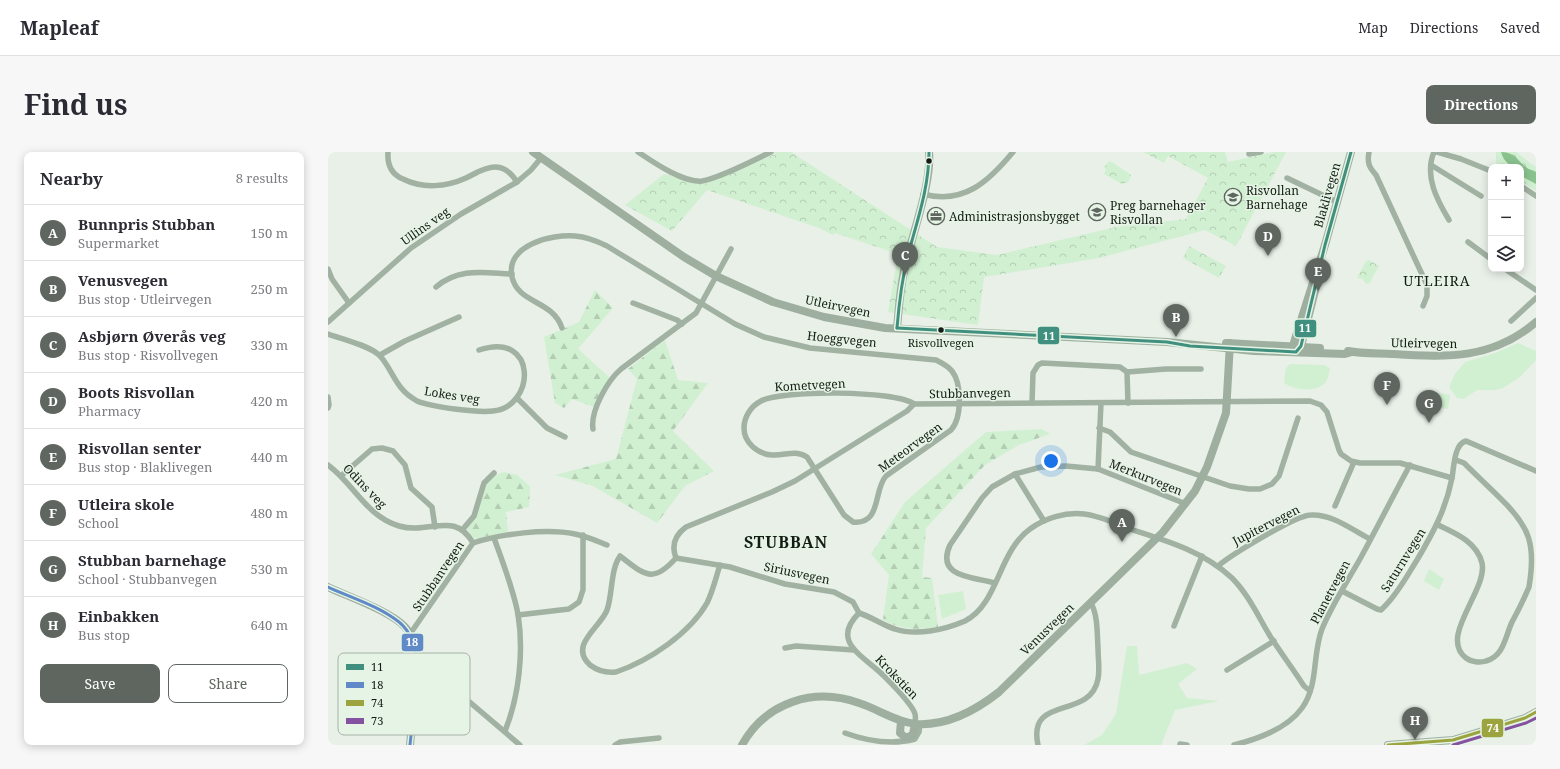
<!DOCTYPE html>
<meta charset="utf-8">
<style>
body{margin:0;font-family:"Noto Serif",serif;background:#f7f7f7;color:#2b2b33}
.controls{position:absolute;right:12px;top:12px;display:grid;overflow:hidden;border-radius:8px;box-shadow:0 2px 10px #0003}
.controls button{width:36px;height:36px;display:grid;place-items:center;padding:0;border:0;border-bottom:1px solid #e1e1e2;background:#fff;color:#2b2b33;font:20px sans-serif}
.you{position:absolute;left:723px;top:309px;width:14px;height:14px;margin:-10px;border:3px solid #fff;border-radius:50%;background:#1a73e8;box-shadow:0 0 0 6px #1a73e833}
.badge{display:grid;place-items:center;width:26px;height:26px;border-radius:50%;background:#5f665f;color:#fff;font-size:13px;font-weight:700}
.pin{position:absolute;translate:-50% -33px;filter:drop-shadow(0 1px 2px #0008)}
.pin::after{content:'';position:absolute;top:21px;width:14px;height:12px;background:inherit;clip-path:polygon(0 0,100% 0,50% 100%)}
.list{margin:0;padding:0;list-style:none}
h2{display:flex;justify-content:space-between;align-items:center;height:52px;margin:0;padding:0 16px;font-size:17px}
h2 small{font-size:13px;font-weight:400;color:#7c7c81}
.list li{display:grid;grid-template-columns:26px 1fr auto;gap:12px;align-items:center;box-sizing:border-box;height:56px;padding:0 16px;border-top:1px solid #e1e1e2}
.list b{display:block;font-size:15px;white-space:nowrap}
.list p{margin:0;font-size:13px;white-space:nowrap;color:#7c7c81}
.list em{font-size:13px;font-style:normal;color:#7c7c81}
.actions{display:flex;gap:8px;padding:12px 16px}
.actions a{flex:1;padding:9px 0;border:1px solid #5f665f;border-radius:8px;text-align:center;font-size:14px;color:#5f665f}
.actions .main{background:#5f665f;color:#fff}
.icon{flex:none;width:22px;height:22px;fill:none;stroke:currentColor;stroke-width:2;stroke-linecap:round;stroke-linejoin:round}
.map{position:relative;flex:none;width:1208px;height:593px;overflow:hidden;border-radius:8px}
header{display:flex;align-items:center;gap:24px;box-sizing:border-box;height:56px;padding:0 20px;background:#fff;border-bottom:1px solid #e1e1e2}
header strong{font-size:19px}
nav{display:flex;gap:22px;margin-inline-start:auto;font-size:14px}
.intro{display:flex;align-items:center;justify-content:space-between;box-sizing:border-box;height:96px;padding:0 24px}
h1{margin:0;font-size:28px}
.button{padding:10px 18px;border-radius:8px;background:#5f665f;color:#fff;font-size:14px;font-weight:700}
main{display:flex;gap:24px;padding:0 24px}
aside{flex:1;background:#fff;border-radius:8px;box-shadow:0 2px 10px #0003}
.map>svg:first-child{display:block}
.green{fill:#d1f0d1}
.forest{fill:url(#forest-firs)}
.park{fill:url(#park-crowns)}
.water{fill:#8ac28e}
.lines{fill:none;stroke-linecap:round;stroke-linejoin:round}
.street{stroke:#a1b1a2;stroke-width:5.5}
.secondary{stroke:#9eaf9f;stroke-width:8}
.bus-1-casing{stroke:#e5f4e5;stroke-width:6}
.bus-2-casing{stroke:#e5f4e5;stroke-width:6}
.bus-3-casing{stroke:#e5f4e5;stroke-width:6}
.bus-4-casing{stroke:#e5f4e5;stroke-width:6}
.bus-1{stroke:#41907f;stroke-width:3}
.bus-2{stroke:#5f8ac7;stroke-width:3}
.bus-3{stroke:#9ca440;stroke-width:3}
.bus-4{stroke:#8552a1;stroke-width:3}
.bus-dot{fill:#151b15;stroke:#e5f4e5;stroke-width:1.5}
.labels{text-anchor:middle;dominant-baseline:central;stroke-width:3;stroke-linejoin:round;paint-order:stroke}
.bus-label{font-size:11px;fill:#151b15;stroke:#e5f4e5}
.poi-label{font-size:12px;fill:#151b15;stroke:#e5f4e5;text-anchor:start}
.street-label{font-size:12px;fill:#151b15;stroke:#e5f4e5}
.quarter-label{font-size:14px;letter-spacing:1px;fill:#151b15;stroke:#e5f4e5}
.district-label{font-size:16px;font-weight:bold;letter-spacing:1px;fill:#151b15;stroke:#e5f4e5}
.key{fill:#e5f4e5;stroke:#a7b3a7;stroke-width:1}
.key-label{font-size:11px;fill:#151b15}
.line-badge{stroke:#e5f4e5;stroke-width:1.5}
.badge-label{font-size:11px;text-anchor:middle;font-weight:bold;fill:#fff}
</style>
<header>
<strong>Mapleaf</strong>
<nav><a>Map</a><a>Directions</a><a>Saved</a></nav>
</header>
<div class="intro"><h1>Find us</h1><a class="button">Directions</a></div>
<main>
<aside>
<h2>Nearby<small>8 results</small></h2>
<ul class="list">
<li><span class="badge">A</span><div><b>Bunnpris Stubban</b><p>Supermarket</p></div><em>150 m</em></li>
<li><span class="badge">B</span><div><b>Venusvegen</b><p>Bus stop · Utleirvegen</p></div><em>250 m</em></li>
<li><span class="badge">C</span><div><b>Asbjørn Øverås veg</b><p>Bus stop · Risvollvegen</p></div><em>330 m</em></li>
<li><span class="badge">D</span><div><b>Boots Risvollan</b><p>Pharmacy</p></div><em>420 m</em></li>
<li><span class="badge">E</span><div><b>Risvollan senter</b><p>Bus stop · Blaklivegen</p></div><em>440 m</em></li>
<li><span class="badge">F</span><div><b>Utleira skole</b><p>School</p></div><em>480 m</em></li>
<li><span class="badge">G</span><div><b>Stubban barnehage</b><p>School · Stubbanvegen</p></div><em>530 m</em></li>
<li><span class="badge">H</span><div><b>Einbakken</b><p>Bus stop</p></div><em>640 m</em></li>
</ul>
<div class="actions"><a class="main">Save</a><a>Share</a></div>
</aside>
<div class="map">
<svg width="1208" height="593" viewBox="0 0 1208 593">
<defs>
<pattern id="forest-firs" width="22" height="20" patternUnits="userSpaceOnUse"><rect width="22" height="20" fill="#d1f0d1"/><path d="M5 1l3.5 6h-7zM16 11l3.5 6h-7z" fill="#b3cdb3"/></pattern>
<pattern id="park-crowns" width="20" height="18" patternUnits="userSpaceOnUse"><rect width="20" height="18" fill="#d1f0d1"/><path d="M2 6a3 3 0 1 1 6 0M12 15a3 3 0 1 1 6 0" fill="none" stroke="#b3cdb3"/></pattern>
</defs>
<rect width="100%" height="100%" fill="#e8f0e8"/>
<!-- green -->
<g class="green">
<polygon points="1190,191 1208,199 1208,208 1192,225 1175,236 1167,238 1149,238 1136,247 1129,246 1121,235 1127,222 1137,210 1167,201"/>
<path d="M962,212L996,213L1002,216C1001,221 1000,228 997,231C987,241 966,238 956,231L958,216Z"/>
<polygon points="1094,238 1122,243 1120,257 1092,252"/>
<polygon points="1101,417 1116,427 1111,438 1096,429"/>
<polygon points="635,439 638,457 614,467 610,443"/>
<polygon points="799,494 809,494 811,523 859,511 869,517 850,532 859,546 891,549 847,558 833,593 756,593 774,583 788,562"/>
</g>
<!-- forest -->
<g class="forest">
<polygon points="267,138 285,156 250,197 281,225 266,255 244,247 236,256 227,251 216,185 251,170"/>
<polygon points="337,188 350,228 380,231 345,279 386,319 357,334 329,371 265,334 227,323 288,307 309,227 300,217"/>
<path d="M714,277L722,282L691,293L657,313L598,376L594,425L604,426L610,475C588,478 574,478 555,468L561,423L543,402L577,350L658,280Z"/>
<polygon points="176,320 189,323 202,334 201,355 178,360 180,380 146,387 138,375 147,363 156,334 163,325"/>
</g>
<!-- park -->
<g class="park">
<polygon points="446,0 463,0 609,95 669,103 788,75 858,67 880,26 840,4 836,11 815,0 897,0 900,10 946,0 958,0 908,94 877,78 771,106 656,125 650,173 560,160 570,102 507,81 505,83 491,76 379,38 344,79 297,53 336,22 376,32 447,2"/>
<polygon points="1168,0 1188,0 1208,15 1208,39 1193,29 1193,15 1173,15 1168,11"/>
<polygon points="782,9 802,22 803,24 800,30 794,32 776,22 778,17 776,16 779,11"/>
<polygon points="861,94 898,114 891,126 855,106"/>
<polygon points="1041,108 1051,114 1041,132 1037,131 1034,126 1032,127 1029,126 1038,109"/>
</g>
<!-- water -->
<path class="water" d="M1173,0C1189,1 1188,8 1199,16C1202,18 1205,18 1208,20V32L1193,24V15C1183,15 1176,11 1173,0Z"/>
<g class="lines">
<!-- street -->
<g class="street">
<path d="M60,0C59,13 63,22 75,27C95,37 118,35 138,26C147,22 156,15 167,15C177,15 184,22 189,30"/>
<path d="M310,0C325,10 355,31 374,29C392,26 426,8 443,0"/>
<path d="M1041,0C1039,11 1041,15 1048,23L1099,133V144L1095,154"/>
<path d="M1106,0C1096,24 1109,48 1121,68"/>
<polyline points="1109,0 1133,7 1163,19"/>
<polyline points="921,2 933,0"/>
<polyline points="1103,13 1153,44"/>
<polyline points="959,26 1009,50"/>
<polyline points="1193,34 1208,44"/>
<path d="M595,42C636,53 661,29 685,0"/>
<polyline points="1140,90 1163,107"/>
<polyline points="0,117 4,127 21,151"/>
<polyline points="1177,117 1208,138"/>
<path d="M108,135C131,115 157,121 184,122"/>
<polyline points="305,151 349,168 354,172"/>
<polyline points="1183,169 1208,146"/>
<polyline points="0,170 83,96 133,62 189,30 203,18 213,6"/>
<path d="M234,176C225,148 190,152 184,125C177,93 224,82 247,84C259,85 269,89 279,94L407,172L436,185L482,196L608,208C614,211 620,214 624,219C634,232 634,266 623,278L558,324C545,338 554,373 525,370L516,363L479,305C467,297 457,304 444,303C430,302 416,291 416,276C416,265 423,254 433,249C455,238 566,238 586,252"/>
<path d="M0,182C14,187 40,193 51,203C60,211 66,229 75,238C79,243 84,246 89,249C103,255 150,261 165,259C208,255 210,178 151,198"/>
<polyline points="52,203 77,189 131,165"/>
<polyline points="799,220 838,217 873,217"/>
<polyline points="0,245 1,253 0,256"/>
<polyline points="189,246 219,276 237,285"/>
<polyline points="704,251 705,221 710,213 714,211 792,215 799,220 800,251"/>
<polyline points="771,276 782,280 803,300 902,334 921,337 932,337 944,332 951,324 970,266"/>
<path d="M265,277C262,259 280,228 293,217L368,161L403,97"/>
<path d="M0,313C26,332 38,364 71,374C102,383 126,358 145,391"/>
<polyline points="770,317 773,251"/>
<polyline points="687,322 716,369"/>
<polyline points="13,324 44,297 54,296 65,299 77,313 83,336 104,355 107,375"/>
<polyline points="1007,354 1026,310"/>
<path d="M1110,373C1127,381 1149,390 1154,411C1160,438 1110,485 1138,506C1143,510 1152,511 1158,509C1176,504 1177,485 1184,470C1190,459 1196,447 1201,435C1208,393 1202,375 1173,347C1161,335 1148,323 1136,311L1128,308"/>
<polyline points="135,377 146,364 156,331 166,321"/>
<path d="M166,386C175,411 185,436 190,462C196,500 191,544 177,579"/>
<path d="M348,406C343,393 347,383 358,375L444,340L467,329L579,259L586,252L982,249L993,253L999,260L1011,298L1013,302L1023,309L1032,311H1072L1124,326C1126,315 1126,292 1138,289L1208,319"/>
<path d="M348,406C324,433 316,422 292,404C282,419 285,441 279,458C273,475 240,493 262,513C270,519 279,521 288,520C321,509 362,481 379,451C385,439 388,425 392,413"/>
<polyline points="348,406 402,415 457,432 506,440 525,450 531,461"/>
<path d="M890,414C903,403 968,363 983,363C1005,362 1024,378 1042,387"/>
<path d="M667,431C647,425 607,426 622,393L654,346L664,335L687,322L713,315L738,314L770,317L858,352"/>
<path d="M1014,439L1049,457L1053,458L1057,454C1070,441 1079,424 1089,408C1105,381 1118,357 1124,326"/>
<polyline points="190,463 241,457 251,450 255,438 255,383"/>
<polyline points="846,474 874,404"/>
<path d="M82,482L145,391C173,382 218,376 247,382C258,384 269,389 279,393"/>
<polyline points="457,496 468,494 526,498"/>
<polyline points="90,512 111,524 192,593"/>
<polyline points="899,518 946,489"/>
<path d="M587,572C587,569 588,565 587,562C585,553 556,523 547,516C527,499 506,486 531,461C544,465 554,473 567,477C588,484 616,478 637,469C670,453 670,400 702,377C717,366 737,360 756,362C773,364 789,372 805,378C840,389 876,400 904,426C920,442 930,464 942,484C953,501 965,517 976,534L982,539"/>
<path d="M517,581C539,589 565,593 587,587L591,580L592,572"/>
<polyline points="852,592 859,593"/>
<polyline points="287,593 292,590 331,586"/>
<path d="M710,593C699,542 762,569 770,527C772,518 770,506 770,496C769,481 770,464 763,451"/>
<path d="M906,593C930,587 959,577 974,556C991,532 984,503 994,477C1004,453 1019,430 1032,407C1049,376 1065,344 1082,313"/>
</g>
<!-- secondary -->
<g class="secondary">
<polyline points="205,0 356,105 388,124 445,150 496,165 557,176 839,190 926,199 1017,202 1024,200"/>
<path d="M569,176C571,156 572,135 577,115C584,82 604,31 601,0"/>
<polyline points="898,191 992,196"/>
<polyline points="967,198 965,194 968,184 997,93 1023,0"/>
<polyline points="970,198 973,194 989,131"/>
<path d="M1020,199C1034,202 1051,201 1066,202C1119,206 1165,207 1208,170"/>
<path d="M0,435C21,445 62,459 77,475C86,485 89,499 90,512L82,593"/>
<polyline points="573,569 572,581 577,585 581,585 585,582 587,572"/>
<path d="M414,593C438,550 486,535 531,551C550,557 568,570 588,572C619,574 647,559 671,540L835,380L867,339L879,315L898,261L902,191"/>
<polyline points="1060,593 1125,588 1197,566 1208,560"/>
</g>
<defs>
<g id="bus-1">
<polyline points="569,176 839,190 862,194 968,200 973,194 997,93 1023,0"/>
<path d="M569,176C571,151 574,127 580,103C589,69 601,36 601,0"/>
</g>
<path id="bus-2" d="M0,435C24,446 51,454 71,470C102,495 85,558 82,593"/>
<polyline id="bus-3" points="1060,593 1125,588 1197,566 1208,560"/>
<polyline id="bus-4" points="1125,593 1198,571 1208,566"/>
</defs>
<!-- bus-1 casing -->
<use href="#bus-1" class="bus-1-casing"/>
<!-- bus-2 casing -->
<use href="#bus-2" class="bus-2-casing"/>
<!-- bus-3 casing -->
<use href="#bus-3" class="bus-3-casing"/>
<!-- bus-4 casing -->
<use href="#bus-4" class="bus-4-casing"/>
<!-- bus-1 -->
<use href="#bus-1" class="bus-1"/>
<!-- bus-2 -->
<use href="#bus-2" class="bus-2"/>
<!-- bus-3 -->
<use href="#bus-3" class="bus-3"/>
<!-- bus-4 -->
<use href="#bus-4" class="bus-4"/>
</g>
<!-- icons -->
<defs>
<symbol id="school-ring" viewBox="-11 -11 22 22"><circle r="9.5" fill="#e5f4e5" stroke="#5f665f" stroke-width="1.5"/><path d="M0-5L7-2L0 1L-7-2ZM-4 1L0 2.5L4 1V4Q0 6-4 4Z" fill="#5f665f"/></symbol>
<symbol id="office-ring" viewBox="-11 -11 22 22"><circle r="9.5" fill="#e5f4e5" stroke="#5f665f" stroke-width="1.5"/><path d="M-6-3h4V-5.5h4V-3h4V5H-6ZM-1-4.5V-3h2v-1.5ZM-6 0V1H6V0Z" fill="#5f665f"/></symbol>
</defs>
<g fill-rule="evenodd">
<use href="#school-ring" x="895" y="35" width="20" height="20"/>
<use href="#school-ring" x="759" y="50" width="20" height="20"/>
<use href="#office-ring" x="598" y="54" width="20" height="20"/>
</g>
<!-- markers -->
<g class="bus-dot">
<circle cx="601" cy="9" r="3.5"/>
<circle cx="613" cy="178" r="3.5"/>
</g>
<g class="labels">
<!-- bus labels -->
<g class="bus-label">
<text x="613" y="190">Risvollvegen</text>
</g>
<!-- poi labels -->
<g class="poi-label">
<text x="918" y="38">Risvollan<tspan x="918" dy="14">Barnehage</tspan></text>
<text x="782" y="53">Preg barnehager<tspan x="782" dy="14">Risvollan</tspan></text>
<text x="621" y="64">Administrasjonsbygget</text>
</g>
<!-- street labels -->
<g class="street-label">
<text transform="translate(999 43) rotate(-74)">Blaklivegen</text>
<text transform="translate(97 74) rotate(-35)">Ullins veg</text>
<text transform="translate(510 154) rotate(12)">Utleirvegen</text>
<text transform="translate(514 187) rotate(6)">Hoeggvegen</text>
<text transform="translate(1096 191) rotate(1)">Utleirvegen</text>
<text transform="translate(482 233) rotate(-3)">Kometvegen</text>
<text transform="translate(642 241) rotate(-1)">Stubbanvegen</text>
<text transform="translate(124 243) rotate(9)">Lokes veg</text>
<text transform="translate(582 295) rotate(-36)">Meteorvegen</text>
<text transform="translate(818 325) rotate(22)">Merkurvegen</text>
<text transform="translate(37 334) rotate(46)">Odins veg</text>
<text transform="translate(938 373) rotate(-27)">Jupitervegen</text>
<text transform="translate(1075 408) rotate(-58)">Saturnvegen</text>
<text transform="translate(469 421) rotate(12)">Siriusvegen</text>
<text transform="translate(110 424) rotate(-56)">Stubbanvegen</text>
<text transform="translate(1002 440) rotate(-62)">Planetvegen</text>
<text transform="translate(719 477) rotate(-44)">Venusvegen</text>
<text transform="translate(569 525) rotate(46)">Krokstien</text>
</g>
<!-- quarter labels -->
<g class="quarter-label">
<text x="1109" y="128">UTLEIRA</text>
</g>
<!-- district labels -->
<g class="district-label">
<text x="458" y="390">STUBBAN</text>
</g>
</g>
<!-- legend -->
<rect x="10" y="501" width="132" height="82" rx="6" class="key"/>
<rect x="18" y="512" width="18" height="6" fill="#41907f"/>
<rect x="18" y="530" width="18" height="6" fill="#5f8ac7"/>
<rect x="18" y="548" width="18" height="6" fill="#9ca440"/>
<rect x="18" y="566" width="18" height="6" fill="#8552a1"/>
<g class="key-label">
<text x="43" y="519">11</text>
<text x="43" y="537">18</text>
<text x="43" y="555">74</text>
<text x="43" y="573">73</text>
</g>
<g class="line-badge">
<rect x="966" y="167" width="23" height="19" rx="4" fill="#41907f"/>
<rect x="709" y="174" width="23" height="19" rx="4" fill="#41907f"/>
<rect x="73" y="481" width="23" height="19" rx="4" fill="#5f8ac7"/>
<rect x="1153" y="566" width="23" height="20" rx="4" fill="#9ca440"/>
</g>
<g class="badge-label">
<text x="977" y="180">11</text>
<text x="721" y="188">11</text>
<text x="84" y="494">18</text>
<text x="1165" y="580">74</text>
</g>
</svg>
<div class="controls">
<button>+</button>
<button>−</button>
<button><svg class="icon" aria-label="layers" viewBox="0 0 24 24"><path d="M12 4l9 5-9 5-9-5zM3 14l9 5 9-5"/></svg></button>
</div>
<div class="you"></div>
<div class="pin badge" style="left:794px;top:390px">A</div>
<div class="pin badge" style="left:848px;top:185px">B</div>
<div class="pin badge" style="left:577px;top:123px">C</div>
<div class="pin badge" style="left:940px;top:104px">D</div>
<div class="pin badge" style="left:990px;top:139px">E</div>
<div class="pin badge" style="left:1059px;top:253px">F</div>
<div class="pin badge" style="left:1101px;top:271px">G</div>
<div class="pin badge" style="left:1087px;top:588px">H</div>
</div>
</main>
